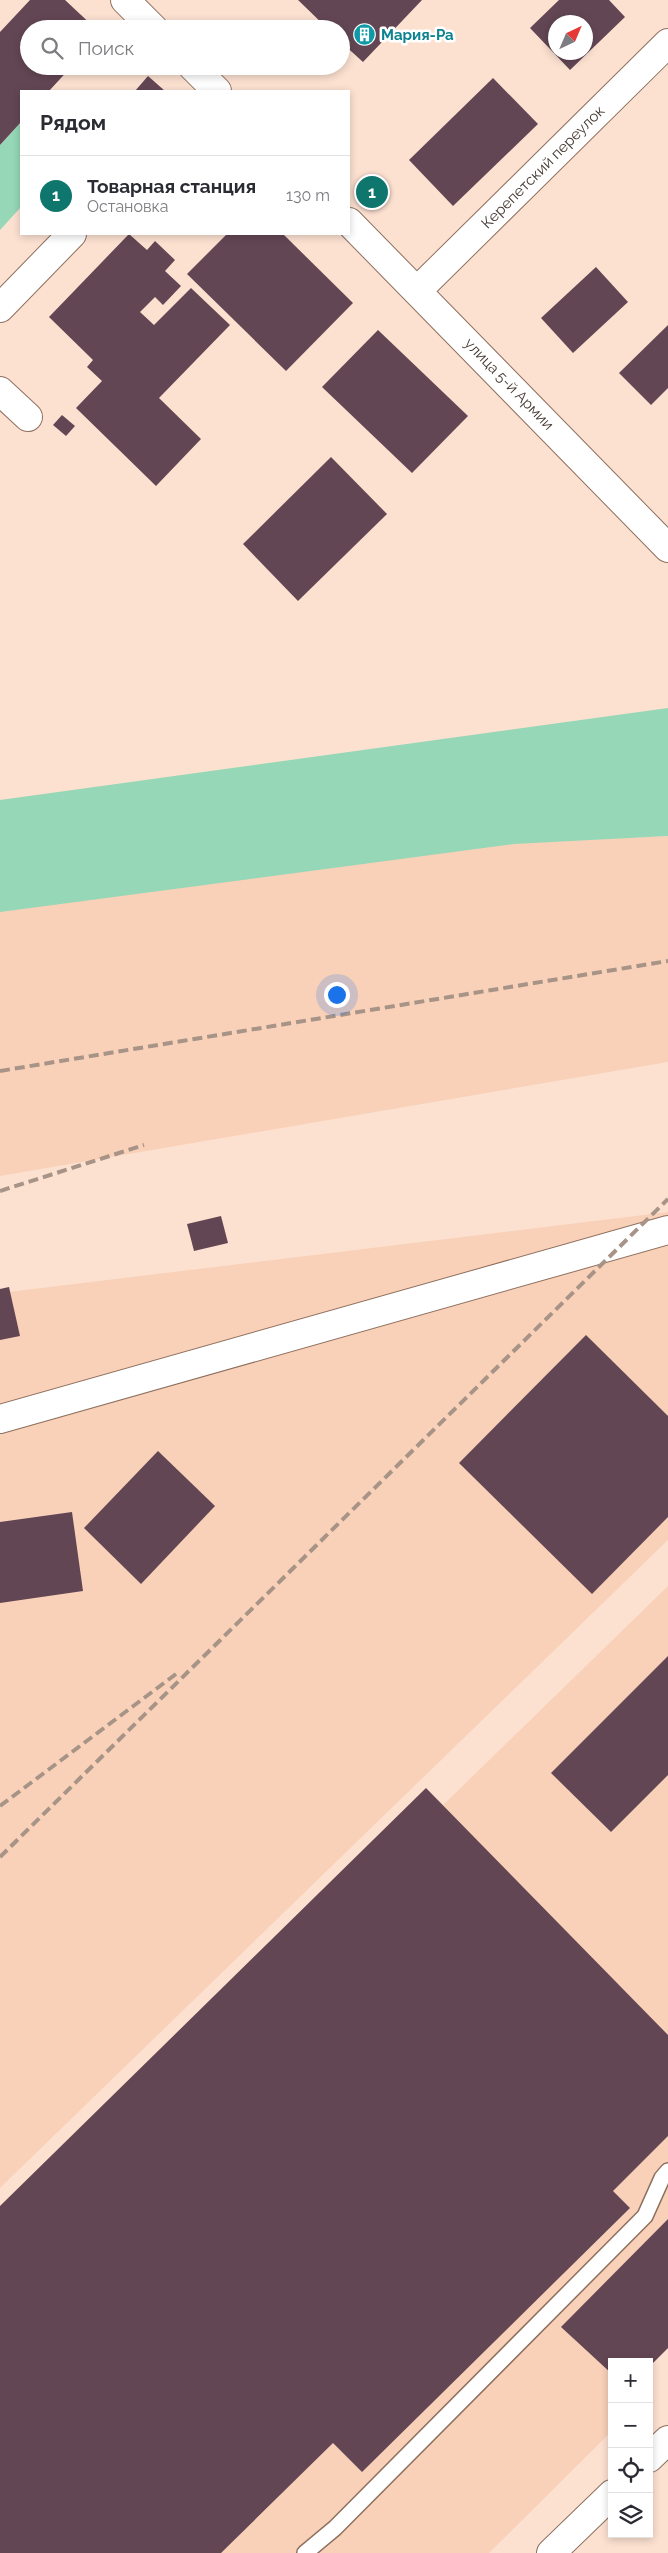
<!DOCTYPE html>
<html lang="ru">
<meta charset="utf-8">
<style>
body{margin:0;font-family:Raleway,sans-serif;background:#f7f7f7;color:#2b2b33}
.controls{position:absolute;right:15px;bottom:15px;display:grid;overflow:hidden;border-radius:0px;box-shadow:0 2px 8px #0003}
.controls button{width:45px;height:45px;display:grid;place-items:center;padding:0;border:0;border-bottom:1px solid #e1e1e2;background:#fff;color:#2b2b33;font:25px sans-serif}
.compass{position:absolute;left:548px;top:15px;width:45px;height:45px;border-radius:50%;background:#fff;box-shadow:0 2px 8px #0003;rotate:44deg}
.you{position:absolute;left:336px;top:994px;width:18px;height:18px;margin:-12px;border:4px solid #fff;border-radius:50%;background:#1a73e8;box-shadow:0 0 0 8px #1a73e833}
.badge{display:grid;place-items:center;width:32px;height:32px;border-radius:50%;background:#0f766e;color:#fff;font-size:16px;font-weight:700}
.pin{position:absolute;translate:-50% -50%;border:2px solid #fff;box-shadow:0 1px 5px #0006}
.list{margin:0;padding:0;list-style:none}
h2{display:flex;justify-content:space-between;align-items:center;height:65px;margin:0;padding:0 20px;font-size:21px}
h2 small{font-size:16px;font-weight:400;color:#7c7c81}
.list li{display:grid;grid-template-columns:32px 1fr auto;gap:15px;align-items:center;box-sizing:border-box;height:80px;padding:0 20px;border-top:1px solid #e1e1e2}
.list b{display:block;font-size:19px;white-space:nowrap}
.list p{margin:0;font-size:16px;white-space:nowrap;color:#7c7c81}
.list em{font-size:16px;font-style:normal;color:#7c7c81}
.icon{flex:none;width:28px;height:28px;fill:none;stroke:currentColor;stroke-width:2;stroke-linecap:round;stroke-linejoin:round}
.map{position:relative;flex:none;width:668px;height:2553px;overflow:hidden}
.search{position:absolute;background:#fff;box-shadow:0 2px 8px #0003;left:20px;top:20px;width:330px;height:55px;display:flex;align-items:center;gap:12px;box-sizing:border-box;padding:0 18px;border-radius:28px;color:#7c7c81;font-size:19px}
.panel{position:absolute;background:#fff;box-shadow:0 2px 8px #0003;left:20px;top:90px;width:330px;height:145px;border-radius:0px}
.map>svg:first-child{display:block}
.built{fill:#f9d1b9}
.green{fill:#95d7b6}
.building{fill:#634654;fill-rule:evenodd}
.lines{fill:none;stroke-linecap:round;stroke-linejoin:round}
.lane-casing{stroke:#8e705f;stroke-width:18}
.street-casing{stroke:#8e705f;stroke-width:30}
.lane{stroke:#fff;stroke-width:15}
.street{stroke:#fff;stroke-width:28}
.rail{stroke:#a89387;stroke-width:4;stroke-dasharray:10 5;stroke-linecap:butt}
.labels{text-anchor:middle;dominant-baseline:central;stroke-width:5;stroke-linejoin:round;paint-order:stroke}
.culture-label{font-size:15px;font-weight:bold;fill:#0d838f;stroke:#fff;text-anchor:start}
.street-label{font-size:15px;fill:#43362f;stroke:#fff}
</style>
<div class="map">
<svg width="668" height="2553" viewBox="0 0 668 2553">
<rect width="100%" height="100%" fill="#fce1d1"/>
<!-- built -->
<g class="built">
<polygon points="668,836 668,1062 0,1176 0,911 504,844"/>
<polygon points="668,1212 668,1540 0,2188 0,1293"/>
<polygon points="668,1586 668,2348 649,2367 649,2362 612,2362 612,2431 489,2553 0,2553 0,2206 426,1788 443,1805"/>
</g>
<!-- green -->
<g class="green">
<polygon points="21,122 21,207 0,230 0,145"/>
<polygon points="668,708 668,836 514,844 0,912 0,800"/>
</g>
<!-- building -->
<g class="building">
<polygon points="30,0 65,0 96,29 29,29 29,66 72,66 49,91 21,91 21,122 0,145 0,32"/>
<polygon points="298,0 422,0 363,62 341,42 341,29 328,29"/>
<path d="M559,0H609L625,17L570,70L530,28ZM556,22H586V52H556Z"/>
<polygon points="148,76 165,91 135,91"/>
<polygon points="493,78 538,124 453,206 409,160"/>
<polygon points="129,234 147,250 155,241 175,260 165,271 181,286 163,305 155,297 140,312 154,325 191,288 230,325 159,398 201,439 156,486 76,408 102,381 87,367 93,360 49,317"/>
<polygon points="227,234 283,234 353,303 286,371 187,274"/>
<polygon points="596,267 628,302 573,353 541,318"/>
<polygon points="668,325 668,388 651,405 619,373"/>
<polygon points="378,330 468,416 412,473 322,387"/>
<polygon points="62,415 75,426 66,436 53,425"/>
<polygon points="331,457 387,514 298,601 243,544"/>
<polygon points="221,1216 228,1243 194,1251 187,1224"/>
<polygon points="9,1287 20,1336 0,1340 0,1289"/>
<polygon points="586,1335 668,1416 668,1517 592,1594 459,1463"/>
<polygon points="158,1451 215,1506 141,1584 84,1528"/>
<polygon points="72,1512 83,1591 0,1603 0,1522"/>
<polygon points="668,1656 668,1775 611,1832 551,1773"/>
<polygon points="426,1788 668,2035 668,2136 613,2191 630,2208 362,2472 333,2443 221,2553 0,2553 0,2206"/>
<polygon points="668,2219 668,2348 649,2367 649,2362 612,2362 612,2374 561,2327"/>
</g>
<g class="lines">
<defs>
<polyline id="lane" points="305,2553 335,2528 645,2216 662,2178 668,2171"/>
<g id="street">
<polyline points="125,0 154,29"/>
<polyline points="192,66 217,91"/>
<polyline points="349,222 668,548"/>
<polyline points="418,290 668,43"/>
<polyline points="0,308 72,234"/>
<polyline points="0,391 28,417"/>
<polyline points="0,1419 668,1230"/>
<polyline points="649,2458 668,2440"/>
<polyline points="551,2553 612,2494"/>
</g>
</defs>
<!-- lane casing -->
<use href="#lane" class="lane-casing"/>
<!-- street casing -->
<use href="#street" class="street-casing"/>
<!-- lane -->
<use href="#lane" class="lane"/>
<!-- street -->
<use href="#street" class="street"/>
<!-- rail -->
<g class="rail">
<polyline points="0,1071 668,961"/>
<polyline points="0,1191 144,1145"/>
<polyline points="0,1806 180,1671"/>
<polyline points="0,1857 668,1199"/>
</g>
</g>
<!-- icons -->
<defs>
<symbol id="building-disc" viewBox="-11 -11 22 22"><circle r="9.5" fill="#0f9aa8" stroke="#fff"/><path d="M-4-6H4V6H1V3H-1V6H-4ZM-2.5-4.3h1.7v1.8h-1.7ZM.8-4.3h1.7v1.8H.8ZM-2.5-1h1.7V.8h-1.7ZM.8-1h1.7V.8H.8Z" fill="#fff"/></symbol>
</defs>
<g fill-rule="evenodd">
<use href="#building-disc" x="352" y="22" width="25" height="25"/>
</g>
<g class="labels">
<!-- culture labels -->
<g class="culture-label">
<text x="381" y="35">Мария-Ра</text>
</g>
<!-- street labels -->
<g class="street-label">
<text transform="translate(543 167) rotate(-45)">Керепетский переулок</text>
<text transform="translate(509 384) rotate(46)">улица 5-й Армии</text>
</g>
</g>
</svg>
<div class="controls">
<button>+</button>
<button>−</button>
<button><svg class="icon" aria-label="locate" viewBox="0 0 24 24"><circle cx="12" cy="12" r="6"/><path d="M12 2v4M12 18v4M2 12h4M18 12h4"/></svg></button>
<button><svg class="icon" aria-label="layers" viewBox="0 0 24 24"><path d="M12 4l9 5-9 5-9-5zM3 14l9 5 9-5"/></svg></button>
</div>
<svg class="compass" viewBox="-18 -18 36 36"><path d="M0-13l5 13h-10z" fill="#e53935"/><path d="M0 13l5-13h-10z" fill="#7c7c81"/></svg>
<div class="you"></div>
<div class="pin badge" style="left:372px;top:192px">1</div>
<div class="search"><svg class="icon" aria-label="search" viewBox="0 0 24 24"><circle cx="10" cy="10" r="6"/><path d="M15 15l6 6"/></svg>Поиск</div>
<section class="panel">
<h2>Рядом<small></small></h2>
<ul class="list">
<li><span class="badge">1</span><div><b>Товарная cтанция</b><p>Остановка</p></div><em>130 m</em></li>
</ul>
</section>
</div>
